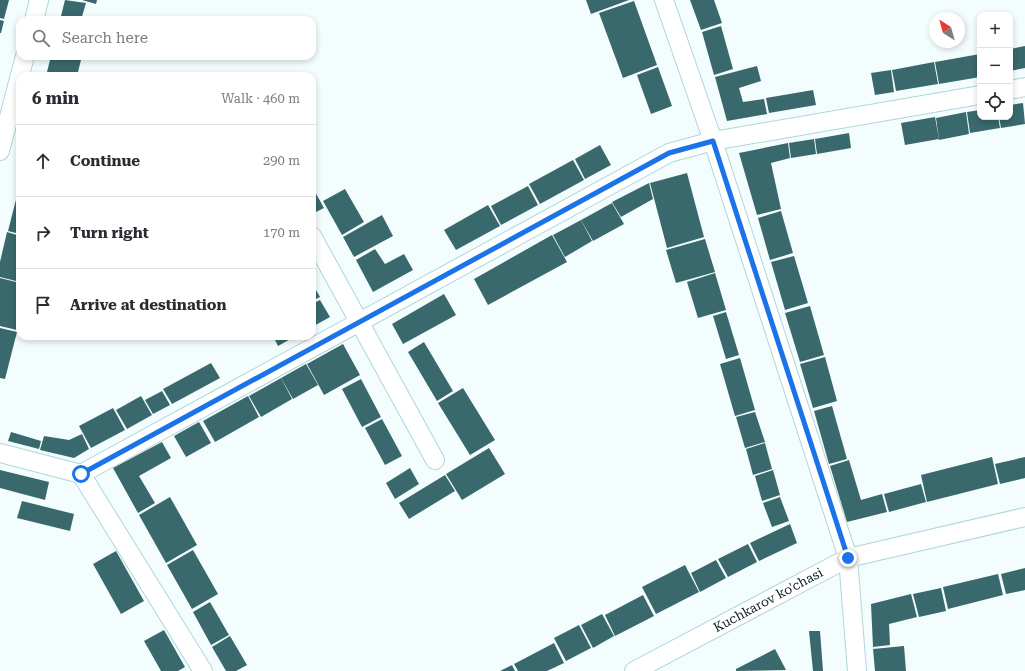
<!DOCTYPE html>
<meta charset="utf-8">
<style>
body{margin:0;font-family:"Roboto Serif",serif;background:#f7f7f7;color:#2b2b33}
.controls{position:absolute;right:12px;top:12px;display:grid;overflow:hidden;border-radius:8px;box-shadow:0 2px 6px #0003}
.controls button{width:36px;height:36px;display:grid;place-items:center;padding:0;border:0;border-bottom:1px solid #e1e1e2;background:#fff;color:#2b2b33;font:20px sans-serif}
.compass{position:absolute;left:929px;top:12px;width:36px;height:36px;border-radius:50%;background:#fff;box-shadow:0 2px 6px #0003;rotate:323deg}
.stop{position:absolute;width:12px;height:12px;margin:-9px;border:3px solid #1a73e8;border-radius:50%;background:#fff}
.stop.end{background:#1a73e8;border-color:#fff;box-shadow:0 1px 4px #0008}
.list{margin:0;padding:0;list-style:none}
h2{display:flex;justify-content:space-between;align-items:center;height:52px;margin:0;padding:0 16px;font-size:17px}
h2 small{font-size:13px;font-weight:400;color:#7c7c81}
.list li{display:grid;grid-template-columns:26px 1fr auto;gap:12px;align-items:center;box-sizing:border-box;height:72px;padding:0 16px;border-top:1px solid #e1e1e2}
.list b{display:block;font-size:15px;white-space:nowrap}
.list em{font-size:13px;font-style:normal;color:#7c7c81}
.icon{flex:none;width:22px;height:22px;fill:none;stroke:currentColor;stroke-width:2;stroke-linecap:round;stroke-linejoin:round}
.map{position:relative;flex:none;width:1025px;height:671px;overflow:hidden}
.search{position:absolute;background:#fff;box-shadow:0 2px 6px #0003;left:16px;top:16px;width:300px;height:44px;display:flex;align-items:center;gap:10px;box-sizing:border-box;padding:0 14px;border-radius:12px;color:#7c7c81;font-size:15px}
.panel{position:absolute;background:#fff;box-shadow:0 2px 6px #0003;left:16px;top:72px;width:300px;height:268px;border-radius:12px}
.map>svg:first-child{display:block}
.building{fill:#39696c}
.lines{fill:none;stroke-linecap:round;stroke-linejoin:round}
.street-casing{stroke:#add7da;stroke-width:20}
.street{stroke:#fff;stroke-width:18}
.route{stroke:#1a73e8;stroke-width:5}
.labels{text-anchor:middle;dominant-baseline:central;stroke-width:4;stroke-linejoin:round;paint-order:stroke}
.street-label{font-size:13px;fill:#0e1f20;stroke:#fff}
</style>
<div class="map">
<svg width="1025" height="671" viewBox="0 0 1025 671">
<rect width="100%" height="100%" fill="#f4fdfd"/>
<!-- building -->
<g class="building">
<polygon points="0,0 9,0 4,19 0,18"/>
<polygon points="65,0 86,3 81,20 60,20"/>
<polygon points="82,0 97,0 96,4"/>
<polygon points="586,0 629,0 591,14"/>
<polygon points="690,0 714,0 722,23 701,30"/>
<polygon points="634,1 657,65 623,78 599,13"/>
<polygon points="0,20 4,21 1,33 0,33"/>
<polygon points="721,26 733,69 714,75 702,32"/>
<polygon points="1025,46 1025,68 1010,71 1010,49"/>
<polygon points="980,54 980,77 939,84 935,62"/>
<polygon points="51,56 82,56 77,76 46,76"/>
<polygon points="934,62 938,84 896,91 892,70"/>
<polygon points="757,66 761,81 739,88 743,102 764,99 767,114 727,121 715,77"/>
<polygon points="658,67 672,106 651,114 637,75"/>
<polygon points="891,70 894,92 875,95 871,73"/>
<polygon points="813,90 816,105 769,113 766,98"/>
<polygon points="1023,103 1025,124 1001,128 999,117 1010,117 1010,105"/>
<polygon points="980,110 980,117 998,117 1000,128 970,133 967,112"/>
<polygon points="966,112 969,134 939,140 936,118"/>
<polygon points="935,117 939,139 905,145 901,123"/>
<polygon points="849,133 851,148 817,154 815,139"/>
<polygon points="814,139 816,154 791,158 789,143"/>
<polygon points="788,143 790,158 771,163 781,209 757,215 739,153"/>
<polygon points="600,145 611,165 585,179 575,159"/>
<polygon points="573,160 584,180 540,204 529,184"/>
<polygon points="687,173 704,237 667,248 650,183"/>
<polygon points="649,183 653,199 621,217 612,202"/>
<polygon points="20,184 20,234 8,231"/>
<polygon points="528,186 538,205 501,225 491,206"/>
<polygon points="345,189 364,222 342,235 323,201"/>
<polygon points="314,190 324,208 312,214 312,191"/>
<polygon points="612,203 624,224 593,241 581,220"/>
<polygon points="488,205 500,226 456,250 444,230"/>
<polygon points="781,211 793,253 770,260 758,218"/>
<polygon points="382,215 393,236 354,257 343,237"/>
<polygon points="581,220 592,241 565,257 553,235"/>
<polygon points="7,232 20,236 20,282 0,277 0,262"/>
<polygon points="552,235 567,262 488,305 474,279"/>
<polygon points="705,239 715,272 676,283 666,250"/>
<polygon points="375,249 385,264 404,254 413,270 373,292 356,260"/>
<polygon points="794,256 808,303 785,310 771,262"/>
<polygon points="715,273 726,310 698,318 687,282"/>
<polygon points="0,278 20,283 20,319 17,330 0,326"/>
<polygon points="312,283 320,297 312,301"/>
<polygon points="444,294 456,315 403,344 392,324"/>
<polygon points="320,300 330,317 312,327 312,304"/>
<polygon points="810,306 824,355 800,362 785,313"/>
<polygon points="726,312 739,355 726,359 713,316"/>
<polygon points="0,328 17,332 5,379 0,378"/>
<polygon points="273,336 296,336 278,346"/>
<polygon points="424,342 453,391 437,401 408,352"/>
<polygon points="343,344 360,375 324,395 307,364"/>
<polygon points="825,357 837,401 813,408 800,364"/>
<polygon points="740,358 755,410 735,416 720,364"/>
<polygon points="211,363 220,378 172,404 163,389"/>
<polygon points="306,364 318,385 293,399 281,378"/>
<polygon points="281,378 292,399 261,417 249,396"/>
<polygon points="361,379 381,417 362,427 342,389"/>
<polygon points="463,388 495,440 470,455 438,403"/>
<polygon points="162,391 170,405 153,414 145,400"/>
<polygon points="141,396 152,415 127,429 116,410"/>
<polygon points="248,396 259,417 215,442 203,421"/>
<polygon points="832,406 847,459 829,464 814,411"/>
<polygon points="113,408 125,430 91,448 79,426"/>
<polygon points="755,412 765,442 745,448 736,417"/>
<polygon points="382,419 402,456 385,465 365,428"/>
<polygon points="199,422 211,443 186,457 174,436"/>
<polygon points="11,432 41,441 39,449 8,441"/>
<polygon points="82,434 89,449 74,458 40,450 44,436 69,440"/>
<polygon points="162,442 171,458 139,476 155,503 138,513 113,468"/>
<polygon points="765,443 772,469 753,475 746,449"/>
<polygon points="489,448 505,474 462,500 446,474"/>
<polygon points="992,457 998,484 927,502 921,475"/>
<polygon points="1025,457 1025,478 1000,484 995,464"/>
<polygon points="849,460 861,500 882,494 887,512 847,522 830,466"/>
<polygon points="410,468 419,484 395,499 386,483"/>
<polygon points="0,470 49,482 45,500 0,488"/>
<polygon points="773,470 780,495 762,501 755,476"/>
<polygon points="445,475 455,491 409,519 399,503"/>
<polygon points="921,484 926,502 889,512 884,494"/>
<polygon points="170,497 197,545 166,563 139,515"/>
<polygon points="780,497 789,521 772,527 763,503"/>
<polygon points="22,501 74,514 70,531 17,518"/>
<polygon points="790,524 797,543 759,561 750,543"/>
<polygon points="748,544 757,562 728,577 718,559"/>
<polygon points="193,550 218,594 192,609 167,565"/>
<polygon points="116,551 144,601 121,614 93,564"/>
<polygon points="716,560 726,578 700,592 691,573"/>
<polygon points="685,565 699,592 656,614 642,587"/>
<polygon points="1025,568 1025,590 1006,594 1001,574"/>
<polygon points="998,574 1003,595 948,609 943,587"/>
<polygon points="941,588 946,611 919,617 913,594"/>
<polygon points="911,594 917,617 889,624 890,645 873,647 871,604"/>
<polygon points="643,595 654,616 615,636 605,615"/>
<polygon points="210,602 229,635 211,645 193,612"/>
<polygon points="602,614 614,636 593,648 581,625"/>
<polygon points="579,625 591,648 566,661 554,638"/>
<polygon points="164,630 185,667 178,671 161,671 144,641"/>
<polygon points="809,631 820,631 823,671 813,671"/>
<polygon points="230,636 247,665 236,671 226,671 212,647"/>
<polygon points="554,643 564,663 547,671 518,671 514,664"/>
<polygon points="904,646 906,671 875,671 873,649"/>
<polygon points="775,649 786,670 736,671 736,669"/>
<polygon points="512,665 515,671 500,671"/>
</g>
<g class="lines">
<defs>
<g id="street">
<polyline points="664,0 713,141 848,558 857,671"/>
<polyline points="34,20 39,0"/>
<polyline points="1010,90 1025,87"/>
<polyline points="0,151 25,56"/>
<polyline points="312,236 435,460"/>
<polyline points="0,453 81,474 203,671"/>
<polyline points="81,474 669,153 713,141 980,95"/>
<polyline points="634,671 848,558 1025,517"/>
</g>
</defs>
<!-- street casing -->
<use href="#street" class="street-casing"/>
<!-- street -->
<use href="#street" class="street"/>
</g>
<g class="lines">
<!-- route -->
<polyline class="route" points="81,474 669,153 713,141 848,558"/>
</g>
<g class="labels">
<!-- street labels -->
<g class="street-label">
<text transform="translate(768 600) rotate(-28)">Kuchkarov ko'chasi</text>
</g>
</g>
</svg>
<div class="controls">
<button>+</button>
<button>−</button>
<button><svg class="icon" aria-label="locate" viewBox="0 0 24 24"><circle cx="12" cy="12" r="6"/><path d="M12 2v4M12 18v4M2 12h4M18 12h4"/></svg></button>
</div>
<svg class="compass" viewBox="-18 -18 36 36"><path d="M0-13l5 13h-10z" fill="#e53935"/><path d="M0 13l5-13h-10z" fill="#7c7c81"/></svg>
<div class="stop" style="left:81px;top:474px"></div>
<div class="stop end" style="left:848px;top:558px"></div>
<div class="search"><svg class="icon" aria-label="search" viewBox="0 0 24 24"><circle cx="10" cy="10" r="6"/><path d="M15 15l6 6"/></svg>Search here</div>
<section class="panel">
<h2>6 min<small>Walk · 460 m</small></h2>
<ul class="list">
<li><svg class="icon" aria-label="ahead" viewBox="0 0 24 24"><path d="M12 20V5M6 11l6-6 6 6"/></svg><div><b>Continue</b></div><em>290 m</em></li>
<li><svg class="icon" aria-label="right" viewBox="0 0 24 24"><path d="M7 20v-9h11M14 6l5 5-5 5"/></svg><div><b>Turn right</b></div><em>170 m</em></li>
<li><svg class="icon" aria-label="arrive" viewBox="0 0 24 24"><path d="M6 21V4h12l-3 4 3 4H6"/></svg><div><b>Arrive at destination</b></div></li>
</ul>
</section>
</div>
